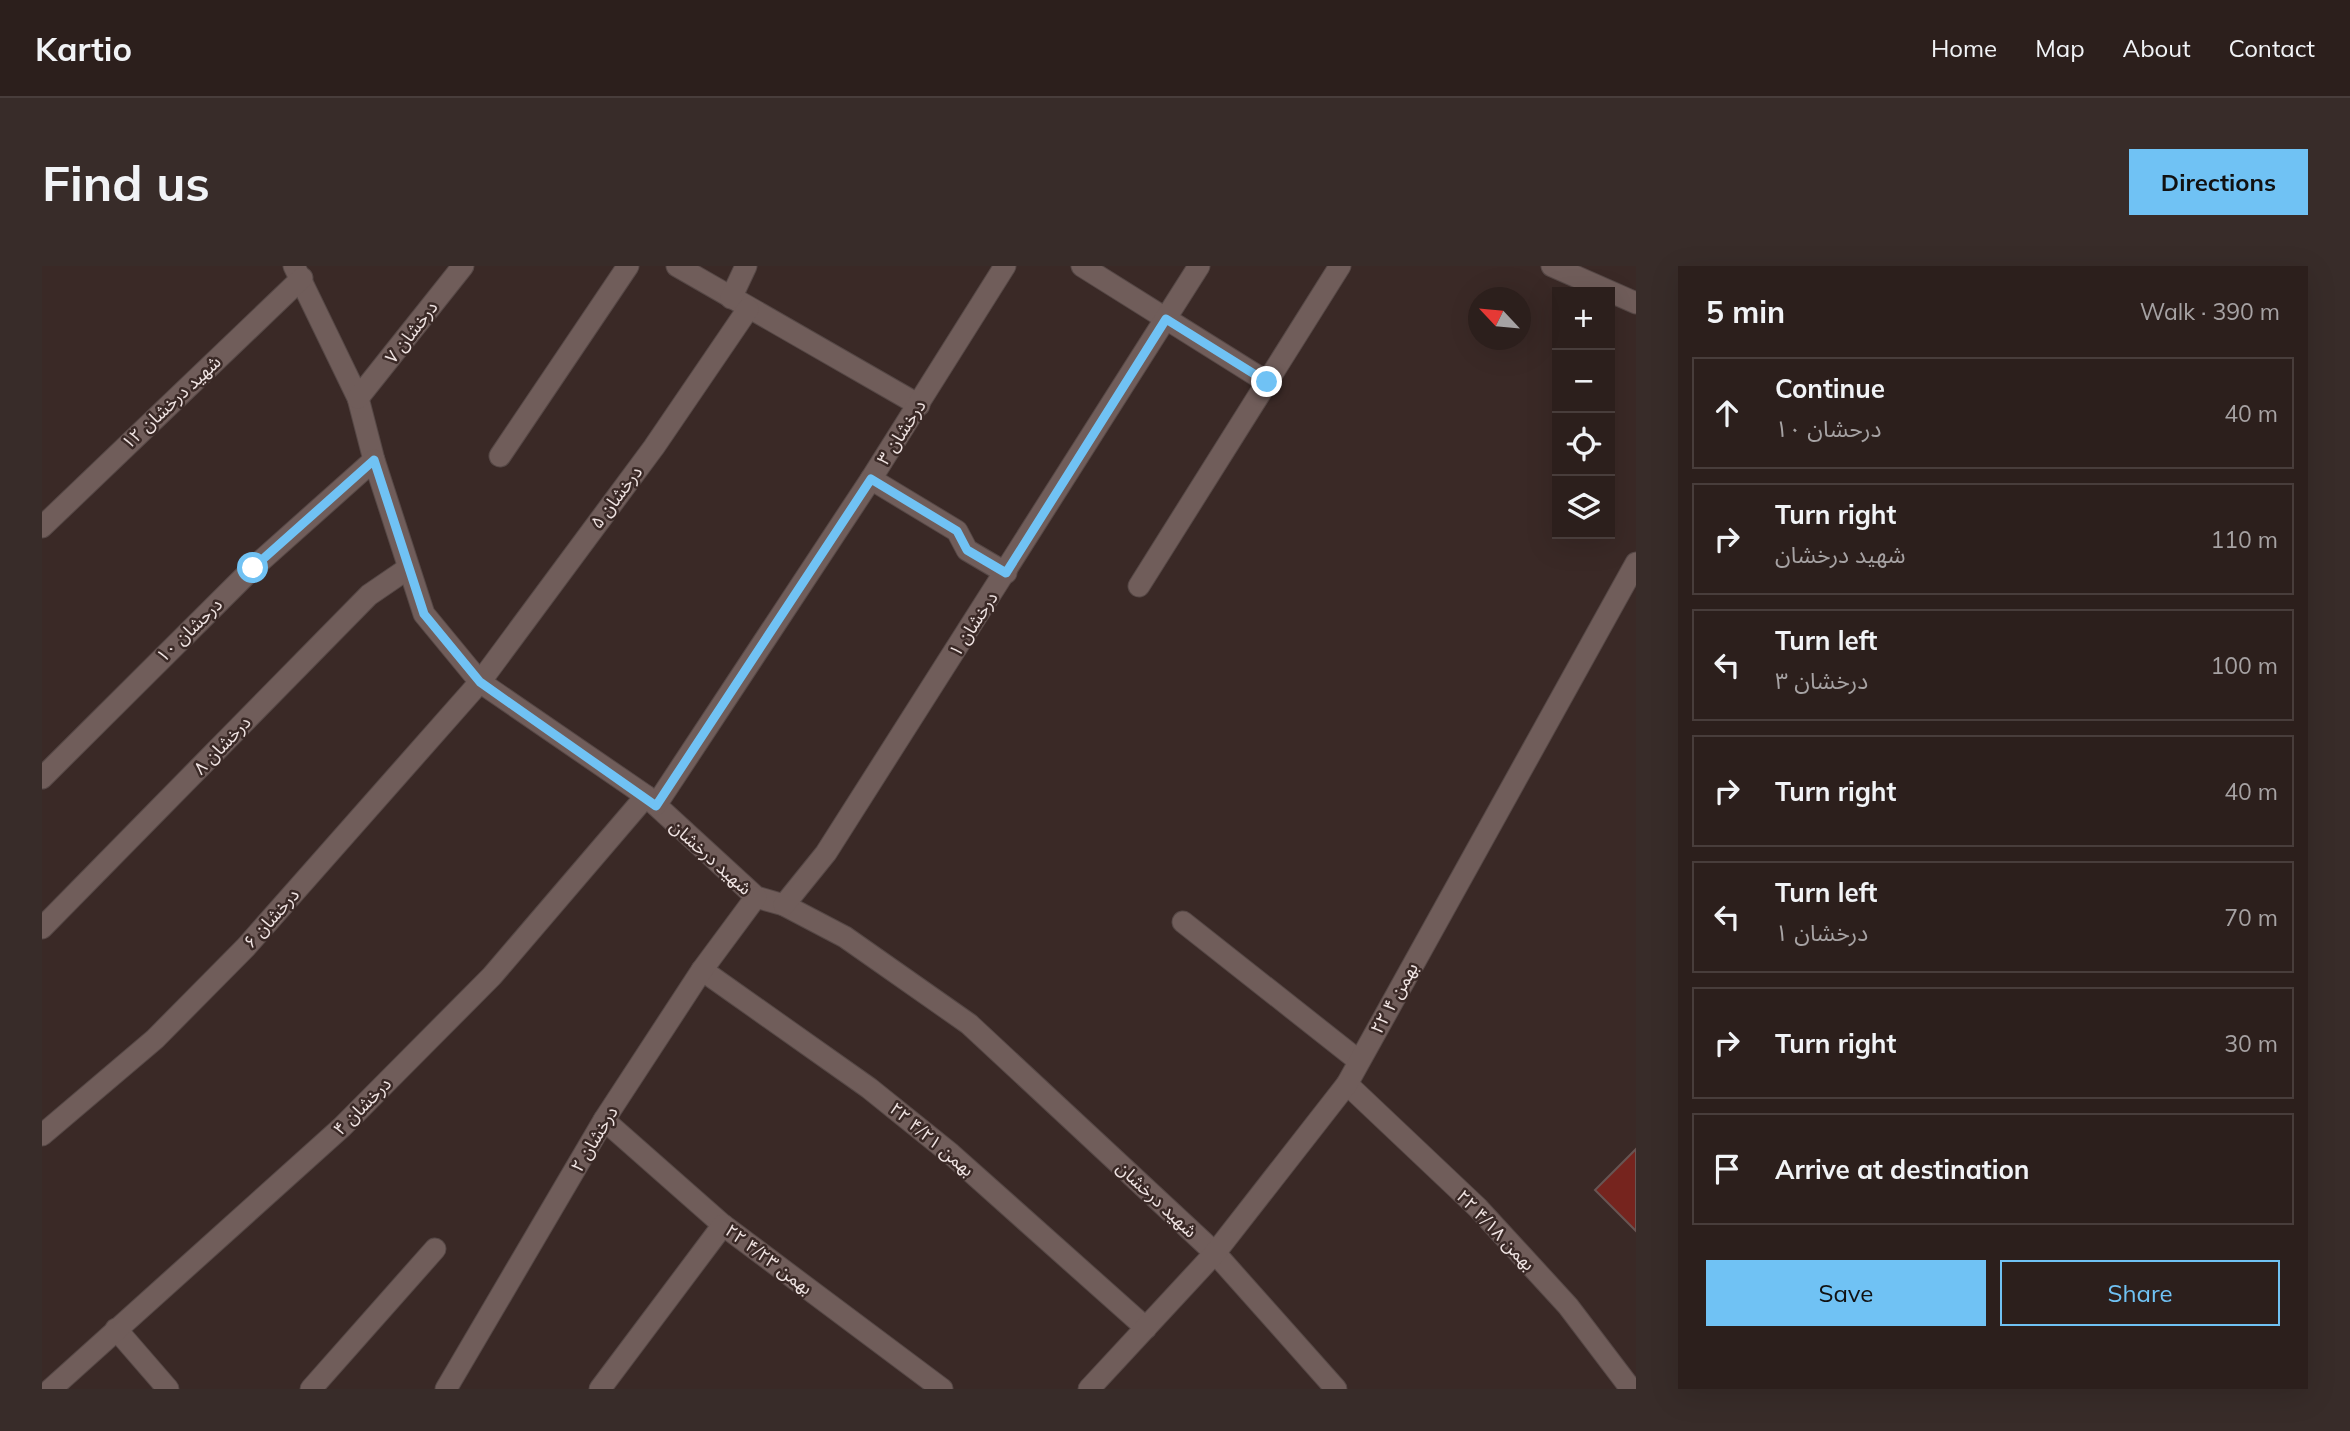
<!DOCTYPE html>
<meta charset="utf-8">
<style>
body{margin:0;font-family:Mulish,"Noto Sans Arabic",sans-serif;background:#382c29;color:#f1f3f6}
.controls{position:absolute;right:21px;top:21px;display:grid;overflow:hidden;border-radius:0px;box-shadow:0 7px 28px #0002}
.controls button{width:63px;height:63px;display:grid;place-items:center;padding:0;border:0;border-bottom:2px solid #483d3b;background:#2c1f1c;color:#f1f3f6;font:35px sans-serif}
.compass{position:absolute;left:1426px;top:21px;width:63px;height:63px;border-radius:50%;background:#2c1f1c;box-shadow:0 7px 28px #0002;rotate:296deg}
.stop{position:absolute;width:21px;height:21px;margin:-16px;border:5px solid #70c2f4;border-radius:50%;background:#fff}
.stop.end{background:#70c2f4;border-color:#fff;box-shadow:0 2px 7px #0008}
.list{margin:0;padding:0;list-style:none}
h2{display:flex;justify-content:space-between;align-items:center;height:91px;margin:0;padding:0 28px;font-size:30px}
h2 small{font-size:23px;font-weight:400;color:#a6a2a3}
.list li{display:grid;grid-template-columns:46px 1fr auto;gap:21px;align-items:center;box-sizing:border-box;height:112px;margin:0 14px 14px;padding:0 14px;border:2px solid #483d3b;border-radius:0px}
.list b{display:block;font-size:26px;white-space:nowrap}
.list p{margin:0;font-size:23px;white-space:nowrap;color:#a6a2a3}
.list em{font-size:23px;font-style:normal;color:#a6a2a3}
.actions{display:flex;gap:14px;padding:21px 28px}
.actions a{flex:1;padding:16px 0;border:2px solid #70c2f4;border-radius:0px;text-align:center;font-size:24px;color:#70c2f4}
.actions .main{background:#70c2f4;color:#111}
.icon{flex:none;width:38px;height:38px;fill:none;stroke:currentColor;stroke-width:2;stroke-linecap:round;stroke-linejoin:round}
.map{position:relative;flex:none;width:1594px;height:1123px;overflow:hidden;border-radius:0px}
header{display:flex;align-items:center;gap:42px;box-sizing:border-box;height:98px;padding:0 35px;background:#2c1f1c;border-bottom:2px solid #483d3b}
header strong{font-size:33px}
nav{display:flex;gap:38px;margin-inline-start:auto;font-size:24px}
.intro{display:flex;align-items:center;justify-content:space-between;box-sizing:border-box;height:168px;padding:0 42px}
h1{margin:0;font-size:49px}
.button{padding:18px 32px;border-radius:0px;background:#70c2f4;color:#111;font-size:24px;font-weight:700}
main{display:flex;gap:42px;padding:0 42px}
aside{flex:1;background:#2c1f1c;border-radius:0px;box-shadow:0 7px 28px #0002}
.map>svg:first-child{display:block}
.building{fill:#76241e;stroke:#685553;stroke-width:2}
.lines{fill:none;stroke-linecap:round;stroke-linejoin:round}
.minor-casing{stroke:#564846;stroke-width:23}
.minor{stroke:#705d5a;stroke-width:21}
.route{stroke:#70c2f4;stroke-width:9}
.labels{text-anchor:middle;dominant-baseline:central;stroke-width:5;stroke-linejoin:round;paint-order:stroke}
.street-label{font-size:18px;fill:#efe3e2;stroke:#3a2926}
</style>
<header>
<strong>Kartio</strong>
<nav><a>Home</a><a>Map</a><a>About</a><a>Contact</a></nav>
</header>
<div class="intro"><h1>Find us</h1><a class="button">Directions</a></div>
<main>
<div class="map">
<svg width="1594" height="1123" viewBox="0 0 1594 1123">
<rect width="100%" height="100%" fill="#3a2926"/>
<!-- building -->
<polygon class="building" points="1594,883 1594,965 1553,924"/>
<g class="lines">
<defs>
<g id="minor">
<polyline points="252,0 316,132 332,194 382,348 438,416 604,530 714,631 742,639 803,671 927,758 1173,987 1294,1123"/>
<polyline points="635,0 877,139"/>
<polyline points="1040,0 1225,116"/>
<polyline points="1510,0 1594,37"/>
<polyline points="689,32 704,0"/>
<polyline points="316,132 421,0"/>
<polyline points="458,190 586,0"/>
<polyline points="829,213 915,265 925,284 964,307"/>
<polyline points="0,261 260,12"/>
<polyline points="1097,320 1298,0"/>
<polyline points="0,512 211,302 332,194"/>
<polyline points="614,539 829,213 963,0"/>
<polyline points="742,639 784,587 1157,0"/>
<polyline points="1141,656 1317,795"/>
<polyline points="0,662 327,329 365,303"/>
<polyline points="660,704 827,822 909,888 1104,1062"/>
<polyline points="1305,818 1436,942 1526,1040 1589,1123"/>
<polyline points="562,854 681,959 900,1123"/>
<polyline points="0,869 113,773 204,681 438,416 612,181 706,43"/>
<polyline points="74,1063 126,1123"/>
<polyline points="9,1123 300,861 450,710 604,530"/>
<polyline points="269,1123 393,983"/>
<polyline points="404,1123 562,854 660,704 714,631"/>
<polyline points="558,1123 681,959"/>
<polyline points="1047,1123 1173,987 1305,818 1594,297"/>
</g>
</defs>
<!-- minor casing -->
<use href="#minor" class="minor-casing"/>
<!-- minor -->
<use href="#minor" class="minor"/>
</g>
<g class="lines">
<!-- route -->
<polyline class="route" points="211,302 332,194 382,348 438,416 614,540 829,213 915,265 925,284 964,307 1124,53 1225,116"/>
</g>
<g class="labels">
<!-- street labels -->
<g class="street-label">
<text transform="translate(369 66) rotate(-52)">درخشان ۷</text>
<text transform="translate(129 136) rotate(-43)">شهید درخشان ۱۲</text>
<text transform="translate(859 166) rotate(-57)">درخشان ۳</text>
<text transform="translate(574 231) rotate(-53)">درخشان ۵</text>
<text transform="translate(931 358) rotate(-57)">درخشان ۱</text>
<text transform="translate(147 364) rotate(-44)">درحشان ۱۰</text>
<text transform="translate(180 479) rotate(-46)">درخشان ۸</text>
<text transform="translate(669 591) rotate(42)">شهید درخشان</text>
<text transform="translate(229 652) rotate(-48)">درخشان ۶</text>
<text transform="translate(1352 732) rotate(-61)">۲۲ بهمن ۴</text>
<text transform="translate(320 840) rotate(-45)">درخشان ۴</text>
<text transform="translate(552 873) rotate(-59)">درخشان ۲</text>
<text transform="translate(890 873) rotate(40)">۲۲ بهمن ۴/۲۱</text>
<text transform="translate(1115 933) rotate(43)">شهید درخشان</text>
<text transform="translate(1454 964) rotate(46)">۲۲ بهمن ۴/۱۸</text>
<text transform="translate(727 993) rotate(37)">۲۲ بهمن ۴/۲۳</text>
</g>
</g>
</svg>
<div class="controls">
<button>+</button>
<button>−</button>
<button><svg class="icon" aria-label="locate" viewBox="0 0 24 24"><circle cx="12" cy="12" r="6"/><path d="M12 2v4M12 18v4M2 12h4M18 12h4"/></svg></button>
<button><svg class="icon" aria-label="layers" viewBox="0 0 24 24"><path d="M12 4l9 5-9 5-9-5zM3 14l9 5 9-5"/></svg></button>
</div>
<svg class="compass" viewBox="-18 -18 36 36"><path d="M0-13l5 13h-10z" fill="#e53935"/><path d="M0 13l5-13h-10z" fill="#a6a2a3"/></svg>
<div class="stop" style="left:211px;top:302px"></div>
<div class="stop end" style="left:1225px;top:116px"></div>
</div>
<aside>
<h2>5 min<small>Walk · 390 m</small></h2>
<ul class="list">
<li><svg class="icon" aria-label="ahead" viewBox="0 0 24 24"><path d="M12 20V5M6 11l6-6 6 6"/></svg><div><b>Continue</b><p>درحشان ۱۰</p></div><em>40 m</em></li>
<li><svg class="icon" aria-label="right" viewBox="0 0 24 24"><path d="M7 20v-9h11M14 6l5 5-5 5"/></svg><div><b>Turn right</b><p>شهید درخشان</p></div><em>110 m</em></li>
<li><svg class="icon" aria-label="left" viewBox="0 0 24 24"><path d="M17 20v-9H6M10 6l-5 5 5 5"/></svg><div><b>Turn left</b><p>درخشان ۳</p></div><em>100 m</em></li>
<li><svg class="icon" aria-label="right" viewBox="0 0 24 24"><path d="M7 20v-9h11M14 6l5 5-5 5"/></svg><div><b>Turn right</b></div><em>40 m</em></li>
<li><svg class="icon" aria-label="left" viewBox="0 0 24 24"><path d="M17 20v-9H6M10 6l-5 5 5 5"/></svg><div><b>Turn left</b><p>درخشان ۱</p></div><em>70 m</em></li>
<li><svg class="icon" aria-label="right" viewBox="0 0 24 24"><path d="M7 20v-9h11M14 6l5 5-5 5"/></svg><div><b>Turn right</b></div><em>30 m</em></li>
<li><svg class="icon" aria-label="arrive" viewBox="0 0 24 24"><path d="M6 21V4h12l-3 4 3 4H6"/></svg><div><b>Arrive at destination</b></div></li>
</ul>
<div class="actions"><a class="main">Save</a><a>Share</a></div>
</aside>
</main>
